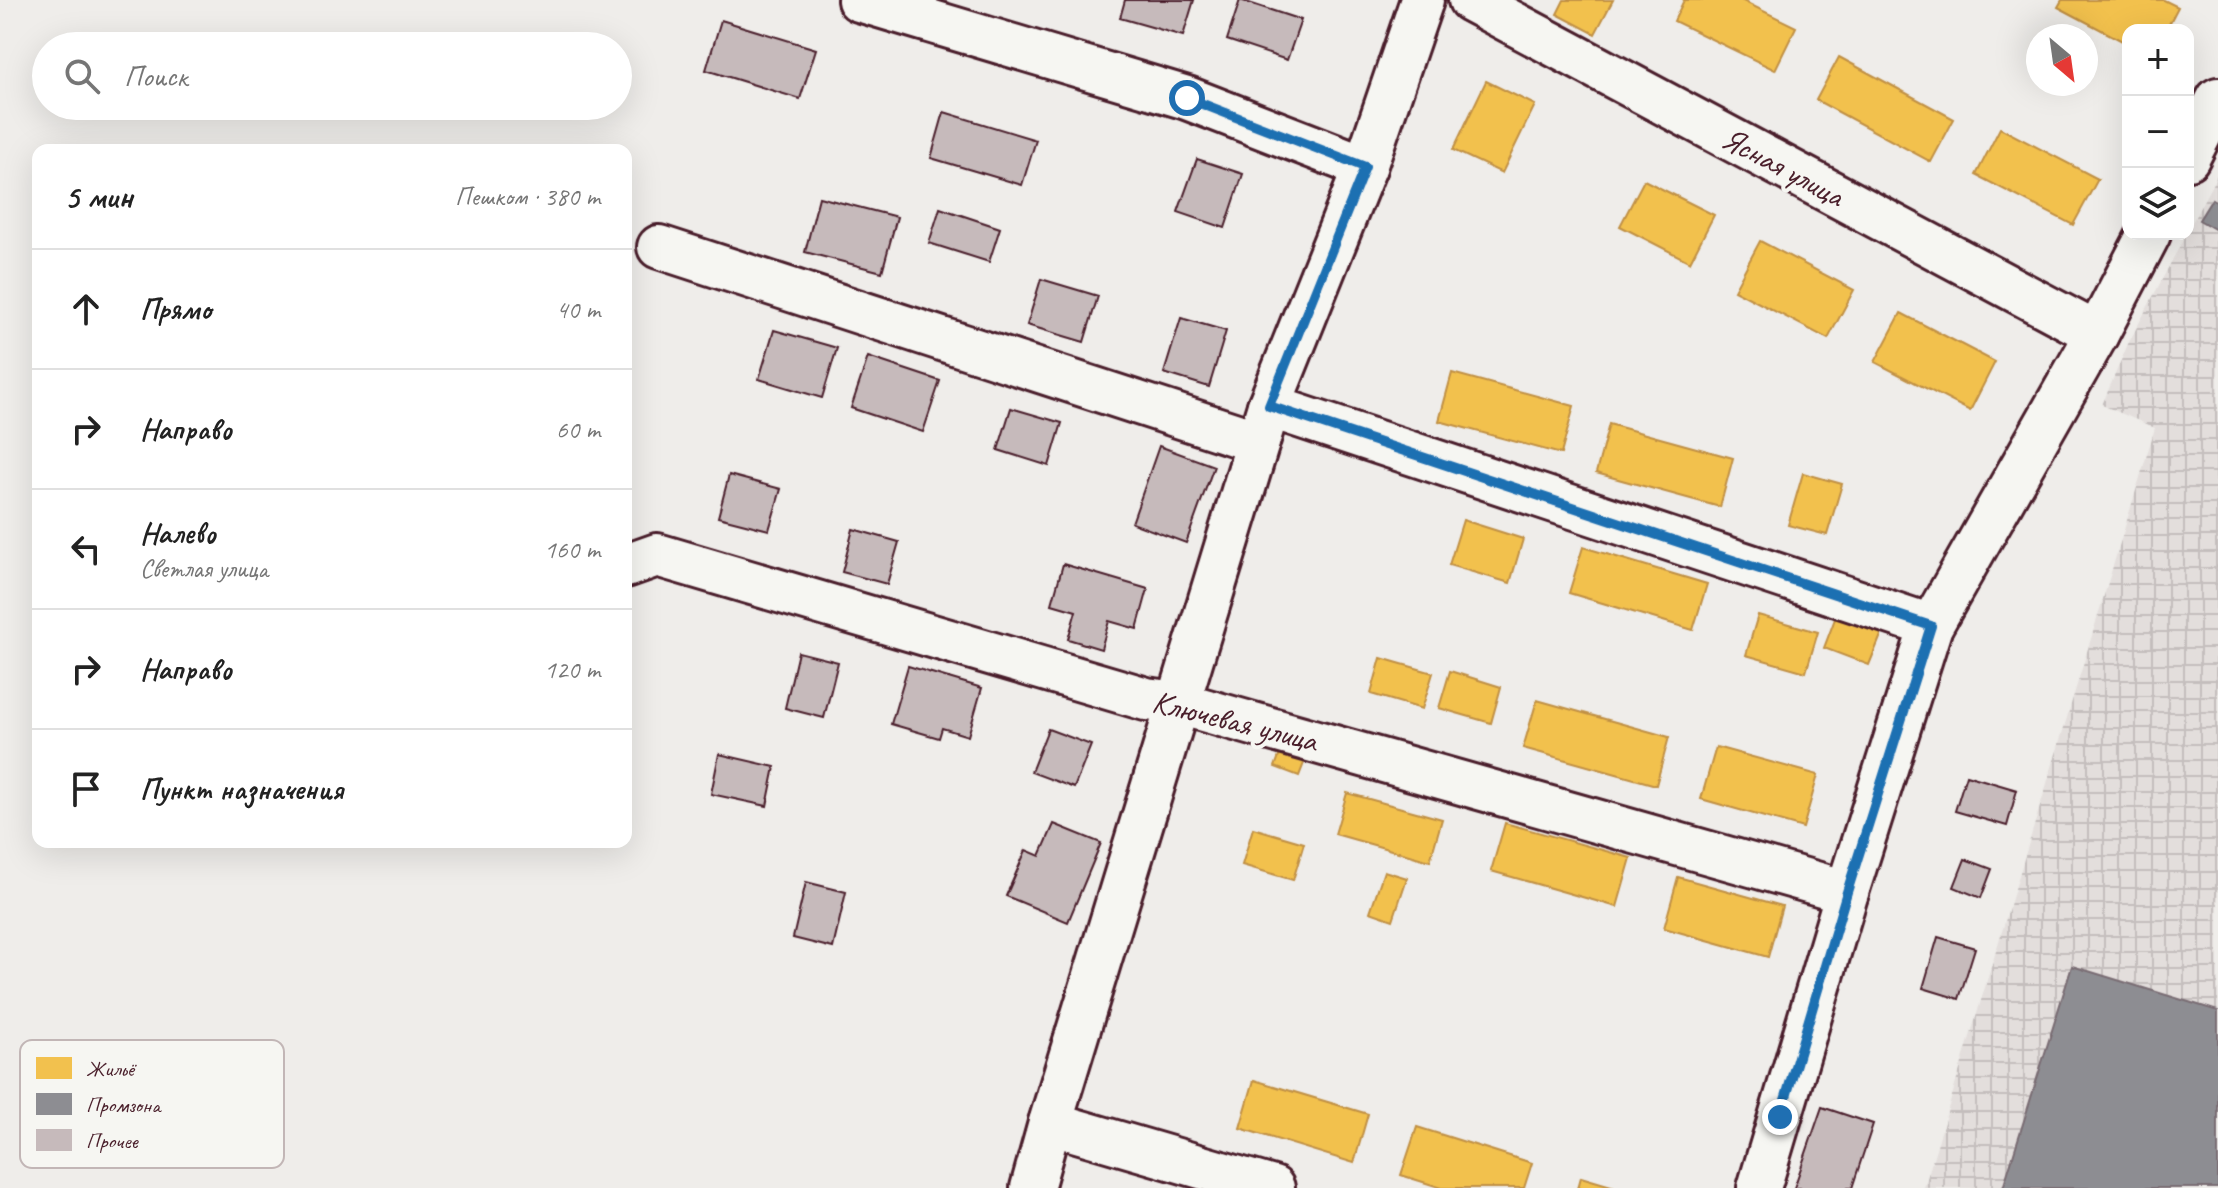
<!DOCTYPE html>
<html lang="ru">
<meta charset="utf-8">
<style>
body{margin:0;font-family:Caveat,sans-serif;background:#f2f2f2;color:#222}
.controls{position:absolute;right:24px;top:24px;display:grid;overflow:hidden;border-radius:16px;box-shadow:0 8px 32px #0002}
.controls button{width:72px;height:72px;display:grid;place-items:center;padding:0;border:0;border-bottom:2px solid #e0e0e0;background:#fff;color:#222;font:40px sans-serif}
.compass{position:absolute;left:2026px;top:24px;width:72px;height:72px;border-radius:50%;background:#fff;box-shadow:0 8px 32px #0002;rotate:151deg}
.stop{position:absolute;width:24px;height:24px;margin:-18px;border:6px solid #1f6fb2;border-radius:50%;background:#fff}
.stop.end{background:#1f6fb2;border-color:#fff;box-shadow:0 2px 8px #0008}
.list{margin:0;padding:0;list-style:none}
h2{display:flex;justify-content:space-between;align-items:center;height:104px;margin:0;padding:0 32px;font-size:34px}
h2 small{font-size:26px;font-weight:400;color:#767676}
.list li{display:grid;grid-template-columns:52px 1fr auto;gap:24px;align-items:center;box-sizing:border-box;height:120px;padding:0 32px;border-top:2px solid #e0e0e0}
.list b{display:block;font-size:30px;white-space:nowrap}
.list p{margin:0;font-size:26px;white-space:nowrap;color:#767676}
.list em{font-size:26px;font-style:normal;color:#767676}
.icon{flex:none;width:44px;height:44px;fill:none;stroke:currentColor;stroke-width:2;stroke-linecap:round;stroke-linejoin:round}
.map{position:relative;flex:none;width:2218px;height:1188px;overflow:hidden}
.search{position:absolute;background:#fff;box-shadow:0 8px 32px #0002;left:32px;top:32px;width:600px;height:88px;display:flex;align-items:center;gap:20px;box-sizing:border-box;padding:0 28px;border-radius:44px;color:#767676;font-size:30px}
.panel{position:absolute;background:#fff;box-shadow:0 8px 32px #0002;left:32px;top:144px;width:600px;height:704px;border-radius:16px}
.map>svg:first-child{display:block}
.industrial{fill:url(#industrial-grid)}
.homes{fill:#f2c14e;stroke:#c09044;stroke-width:2}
.industry{fill:#8d8d92;stroke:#796c73;stroke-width:2}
.building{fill:#c6babb;stroke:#4a1f2b;stroke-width:2}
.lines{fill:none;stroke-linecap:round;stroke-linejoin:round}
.minor-casing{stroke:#4a1f2b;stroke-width:48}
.minor{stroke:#f6f6f2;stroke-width:42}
.route{stroke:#1f6fb2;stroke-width:10}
.labels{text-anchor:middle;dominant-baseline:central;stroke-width:8;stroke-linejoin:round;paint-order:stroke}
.street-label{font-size:32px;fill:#4a1f2b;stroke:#f6f6f2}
.key{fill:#f6f6f2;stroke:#c2b6b6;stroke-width:2}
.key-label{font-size:22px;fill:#4a1f2b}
</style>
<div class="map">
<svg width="2218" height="1188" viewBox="0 0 2218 1188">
<defs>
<pattern id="industrial-grid" width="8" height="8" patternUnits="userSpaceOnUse" patternTransform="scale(2)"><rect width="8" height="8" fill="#e3dedc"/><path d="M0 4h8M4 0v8" fill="none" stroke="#c4bebd"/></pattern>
</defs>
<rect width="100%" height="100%" fill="#efedea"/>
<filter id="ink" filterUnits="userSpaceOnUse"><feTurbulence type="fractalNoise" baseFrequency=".0125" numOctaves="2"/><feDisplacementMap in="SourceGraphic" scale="16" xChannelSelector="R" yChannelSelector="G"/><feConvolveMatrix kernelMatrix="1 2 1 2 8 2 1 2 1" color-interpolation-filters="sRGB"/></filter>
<g filter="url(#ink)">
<!-- industrial -->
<polygon class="industrial" points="2218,173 2218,1188 1924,1188 2155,428 2102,405 2128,344 2186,234 2188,234 2188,230"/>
<!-- homes -->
<g class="homes">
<polygon points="1564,0 1613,0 1595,34 1557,14"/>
<polygon points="1684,0 1741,0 1796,27 1775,70 1674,21"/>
<polygon points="2062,0 2164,0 2178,7 2166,30 2128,30 2128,44 2058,7"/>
<polygon points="1839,57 1954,119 1931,162 1816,100"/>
<polygon points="1486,81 1535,105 1502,173 1453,150"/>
<polygon points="2000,128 2098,179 2073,225 1976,175"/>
<polygon points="1644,180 1714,215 1690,262 1620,226"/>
<polygon points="1760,241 1854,290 1828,339 1734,290"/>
<polygon points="1901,313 1995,362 1970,411 1875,362"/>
<polygon points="1452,373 1574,406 1561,454 1439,421"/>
<polygon points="1609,424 1733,458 1720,507 1596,473"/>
<polygon points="1803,473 1842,484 1827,535 1788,525"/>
<polygon points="1463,520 1523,539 1510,583 1449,565"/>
<polygon points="1583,547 1707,584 1693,630 1569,593"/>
<polygon points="1758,615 1818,632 1806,672 1746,655"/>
<polygon points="1836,616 1882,633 1869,665 1824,648"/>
<polygon points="1381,658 1433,673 1422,709 1371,694"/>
<polygon points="1450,671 1501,687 1491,723 1439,708"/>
<polygon points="1537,700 1669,737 1656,785 1523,748"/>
<polygon points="1716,747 1818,775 1803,828 1701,799"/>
<polygon points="1282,748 1306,758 1299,776 1275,767"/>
<polygon points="1347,793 1442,819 1430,861 1335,834"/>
<polygon points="1505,823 1631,858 1617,907 1491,871"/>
<polygon points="1253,828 1304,843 1293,880 1242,865"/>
<polygon points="1384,871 1407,878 1393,920 1370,912"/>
<polygon points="1678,877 1782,906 1768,957 1664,928"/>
<polygon points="1254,1080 1368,1114 1354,1163 1240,1128"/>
<polygon points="1417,1127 1532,1163 1524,1188 1442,1188 1401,1175"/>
<polygon points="1581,1177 1618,1188 1578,1188"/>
</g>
<!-- industry -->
<g class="industry">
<polygon points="2212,199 2218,203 2218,231 2199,220"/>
<polygon points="2072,966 2218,1011 2218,1188 2003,1188"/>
</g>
<!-- building -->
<g class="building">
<polygon points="1125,0 1194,0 1183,36 1120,18"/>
<polygon points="1240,0 1301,20 1287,60 1227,40"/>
<polygon points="721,20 816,49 800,99 706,70"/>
<polygon points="944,112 1036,140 1022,185 931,158"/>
<polygon points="1197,159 1243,174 1225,228 1178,212"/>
<polygon points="819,197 897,217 882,272 805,252"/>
<polygon points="940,208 1000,228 989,262 929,243"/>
<polygon points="1041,279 1098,296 1084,342 1027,325"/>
<polygon points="1181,318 1226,331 1209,387 1164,373"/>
<polygon points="774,330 837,348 822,398 759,379"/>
<polygon points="868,357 940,381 923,432 851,408"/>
<polygon points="1011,408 1062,423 1049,466 998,450"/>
<polygon points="1159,446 1214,466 1186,543 1132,523"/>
<polygon points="729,475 781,489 769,530 718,517"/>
<polygon points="853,529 899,542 887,584 842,572"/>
<polygon points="1063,564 1148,589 1137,629 1109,621 1101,649 1068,639 1076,611 1052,604"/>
<polygon points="798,652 838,662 824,718 785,708"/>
<polygon points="908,666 982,688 968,736 942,728 939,738 891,724"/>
<polygon points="1048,729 1091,745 1074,788 1031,772"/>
<polygon points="719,754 775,767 767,806 711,794"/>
<polygon points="1966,775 2017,790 2007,826 1955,811"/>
<polygon points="1054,824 1101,843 1068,922 1006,896 1026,850 1040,856"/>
<polygon points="1965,859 1992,869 1981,898 1954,887"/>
<polygon points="806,882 846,892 833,948 793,938"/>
<polygon points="1938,937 1975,948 1959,999 1923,988"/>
<polygon points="1822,1107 1873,1124 1852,1188 1794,1188"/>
</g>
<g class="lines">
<defs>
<g id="minor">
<polyline points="859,0 1187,98 1365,167"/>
<polyline points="1470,0 2097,334"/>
<polyline points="2188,158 2218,99"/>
<polyline points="659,247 1258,442"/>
<polyline points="1269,406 1931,626"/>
<polyline points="626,566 657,555 1146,699 1179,703 1847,892"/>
<polyline points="1050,1123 1273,1188"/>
<polyline points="1032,1188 1050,1123 1269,406 1365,167 1422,0"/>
<polyline points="1759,1188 1847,892 1931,626 2097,334 2149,234"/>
</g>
</defs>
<!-- minor casing -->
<use href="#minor" class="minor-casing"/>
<!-- minor -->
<use href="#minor" class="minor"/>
</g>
</g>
<g class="lines" filter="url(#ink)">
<!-- route -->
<polyline class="route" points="1187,98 1365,167 1269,406 1931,626 1847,892 1780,1117"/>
</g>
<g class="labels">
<!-- street labels -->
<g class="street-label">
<text transform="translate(1783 167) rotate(28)">Ясная улица</text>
<text transform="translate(1235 721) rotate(14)">Ключевая улица</text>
</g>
</g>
<!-- legend -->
<rect x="20" y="1040" width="264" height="128" rx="12" class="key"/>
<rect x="36" y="1057" width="36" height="22" fill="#f2c14e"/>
<rect x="36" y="1093" width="36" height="22" fill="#8d8d92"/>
<rect x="36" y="1129" width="36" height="22" fill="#c6babb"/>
<g class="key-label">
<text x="86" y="1076">Жильё</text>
<text x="86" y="1112">Промзона</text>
<text x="86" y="1148">Прочее</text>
</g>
</svg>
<div class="controls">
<button>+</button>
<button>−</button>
<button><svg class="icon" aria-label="layers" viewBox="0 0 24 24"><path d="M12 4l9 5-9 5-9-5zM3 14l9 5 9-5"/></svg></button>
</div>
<svg class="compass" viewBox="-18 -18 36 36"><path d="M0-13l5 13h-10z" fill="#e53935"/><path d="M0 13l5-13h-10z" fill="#767676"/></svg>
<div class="stop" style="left:1187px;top:98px"></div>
<div class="stop end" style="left:1780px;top:1117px"></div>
<div class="search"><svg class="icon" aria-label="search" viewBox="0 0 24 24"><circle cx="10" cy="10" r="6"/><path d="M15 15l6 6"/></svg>Поиск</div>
<section class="panel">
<h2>5 мин<small>Пешком · 380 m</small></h2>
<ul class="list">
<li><svg class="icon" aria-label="ahead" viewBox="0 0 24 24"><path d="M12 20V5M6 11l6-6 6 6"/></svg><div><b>Прямо</b></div><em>40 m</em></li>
<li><svg class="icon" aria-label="right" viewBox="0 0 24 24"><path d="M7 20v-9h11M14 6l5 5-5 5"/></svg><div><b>Направо</b></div><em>60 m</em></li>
<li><svg class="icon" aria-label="left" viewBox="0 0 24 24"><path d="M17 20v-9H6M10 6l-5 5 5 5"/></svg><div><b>Налево</b><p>Светлая улица</p></div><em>160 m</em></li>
<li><svg class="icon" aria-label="right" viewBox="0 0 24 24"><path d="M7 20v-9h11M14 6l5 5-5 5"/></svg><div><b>Направо</b></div><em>120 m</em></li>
<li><svg class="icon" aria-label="arrive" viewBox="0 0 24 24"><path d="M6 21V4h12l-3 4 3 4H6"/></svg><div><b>Пункт назначения</b></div></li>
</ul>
</section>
</div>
